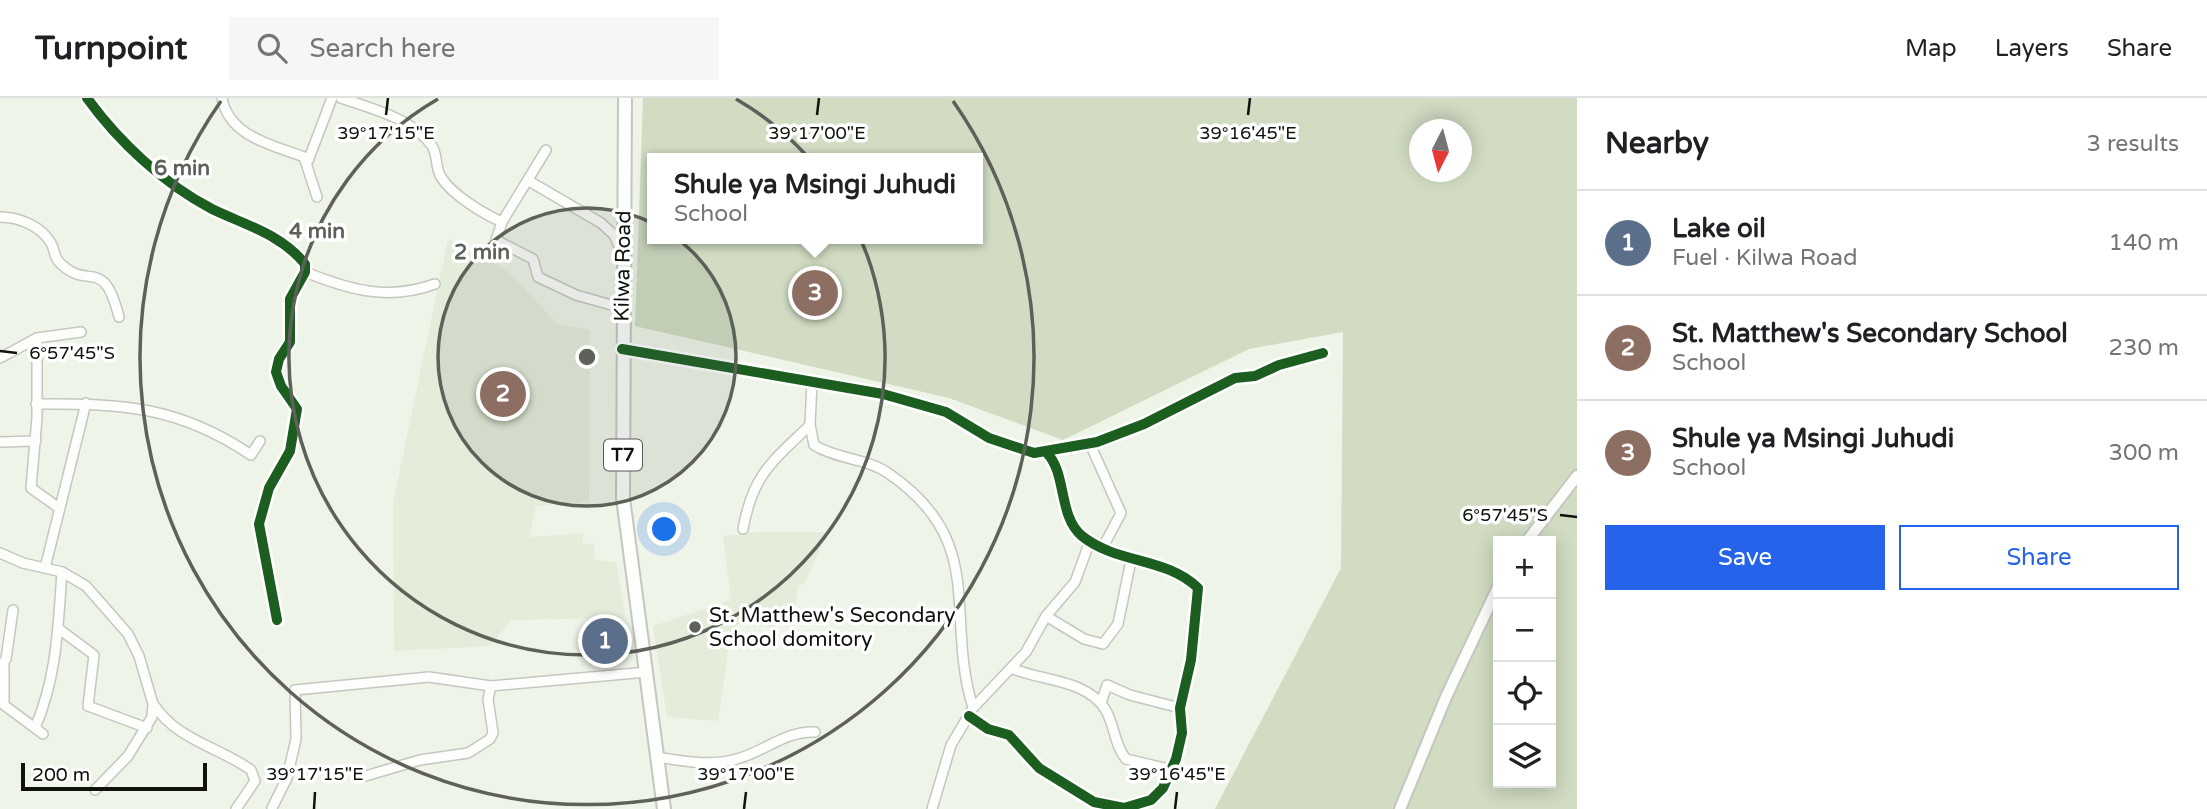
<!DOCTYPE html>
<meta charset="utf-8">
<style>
body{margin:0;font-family:"Varela Round",sans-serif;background:#f6f6f6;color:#202124}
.controls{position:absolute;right:21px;bottom:21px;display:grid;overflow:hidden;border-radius:0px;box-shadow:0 4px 18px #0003}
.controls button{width:63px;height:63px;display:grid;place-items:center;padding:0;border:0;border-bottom:2px solid #e0e0e0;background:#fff;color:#202124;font:35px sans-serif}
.compass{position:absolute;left:1409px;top:21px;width:63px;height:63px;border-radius:50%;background:#fff;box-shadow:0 4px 18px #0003;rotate:186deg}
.scale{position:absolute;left:21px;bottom:18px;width:186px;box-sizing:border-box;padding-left:7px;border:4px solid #10120c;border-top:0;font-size:19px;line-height:24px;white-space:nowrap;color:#10120c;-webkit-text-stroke:5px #fff;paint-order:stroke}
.you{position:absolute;left:665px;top:432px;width:24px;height:24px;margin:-18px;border:5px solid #fff;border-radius:50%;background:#1a73e8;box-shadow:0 0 0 10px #1a73e833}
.badge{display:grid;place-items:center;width:46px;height:46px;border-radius:50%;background:#2563eb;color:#fff;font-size:23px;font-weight:700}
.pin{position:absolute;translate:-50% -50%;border:4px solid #fff;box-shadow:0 2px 7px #0006}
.popup{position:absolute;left:647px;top:55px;width:336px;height:91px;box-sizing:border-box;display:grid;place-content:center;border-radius:0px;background:#fff;filter:drop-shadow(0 2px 5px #0005);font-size:23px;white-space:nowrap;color:#757577}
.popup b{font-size:26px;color:#202124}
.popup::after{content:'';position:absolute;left:50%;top:100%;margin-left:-14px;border:14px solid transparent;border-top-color:#fff}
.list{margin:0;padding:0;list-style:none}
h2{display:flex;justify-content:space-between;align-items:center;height:91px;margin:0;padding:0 28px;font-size:30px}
h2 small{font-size:23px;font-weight:400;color:#757577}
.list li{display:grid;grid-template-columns:46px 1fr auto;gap:21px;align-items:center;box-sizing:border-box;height:105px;padding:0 28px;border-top:2px solid #e0e0e0}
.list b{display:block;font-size:26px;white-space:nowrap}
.list p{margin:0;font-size:23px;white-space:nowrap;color:#757577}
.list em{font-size:23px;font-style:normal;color:#757577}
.actions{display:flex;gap:14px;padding:21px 28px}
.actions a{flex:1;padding:16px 0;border:2px solid #2563eb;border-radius:0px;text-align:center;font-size:24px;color:#2563eb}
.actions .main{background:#2563eb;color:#fff}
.icon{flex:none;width:38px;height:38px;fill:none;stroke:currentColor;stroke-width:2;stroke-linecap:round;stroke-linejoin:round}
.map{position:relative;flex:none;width:1577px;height:711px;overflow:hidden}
header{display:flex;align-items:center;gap:42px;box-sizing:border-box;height:98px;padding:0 35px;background:#fff;border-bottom:2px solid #e0e0e0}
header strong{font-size:33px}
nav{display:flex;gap:38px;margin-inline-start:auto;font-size:24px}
.search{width:490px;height:63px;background:#f6f6f6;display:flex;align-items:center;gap:18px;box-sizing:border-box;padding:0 24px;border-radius:0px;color:#757577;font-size:26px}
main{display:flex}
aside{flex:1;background:#fff}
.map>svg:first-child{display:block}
.built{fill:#e4edda}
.green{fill:#d1dcc3;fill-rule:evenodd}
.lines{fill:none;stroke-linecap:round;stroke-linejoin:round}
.minor-casing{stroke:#c4c7bf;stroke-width:12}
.major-casing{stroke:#c4c7bf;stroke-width:14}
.highway-casing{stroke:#c4c7bf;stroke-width:16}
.minor{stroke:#fdfdfc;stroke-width:9}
.major{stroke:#fdfdfc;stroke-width:10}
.highway{stroke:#fdfdfc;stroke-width:12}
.cycleway-casing{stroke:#fff;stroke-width:15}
.cycleway{stroke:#1b5e20;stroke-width:10}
.ticks{fill:none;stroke:#10120c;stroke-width:2.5}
.ring{fill:none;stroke:#5e6159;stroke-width:3.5}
.poi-dot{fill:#5e6159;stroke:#fff;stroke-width:2.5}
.labels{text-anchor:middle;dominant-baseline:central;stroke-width:7;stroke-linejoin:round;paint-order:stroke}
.shield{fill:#fff;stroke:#585955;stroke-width:2}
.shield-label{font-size:19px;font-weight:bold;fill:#10120c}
.street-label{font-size:21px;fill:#10120c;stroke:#fff}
.poi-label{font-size:21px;fill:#10120c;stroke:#fff;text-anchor:start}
.ticks-label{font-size:18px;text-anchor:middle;fill:#10120c;stroke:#fff;stroke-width:7;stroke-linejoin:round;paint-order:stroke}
.centre{fill:#5e6159;stroke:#fff;stroke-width:3.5}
.ring-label{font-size:21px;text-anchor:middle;font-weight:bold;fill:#5e6159;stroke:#fff;stroke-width:7;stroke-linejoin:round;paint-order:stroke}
</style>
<header>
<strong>Turnpoint</strong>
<div class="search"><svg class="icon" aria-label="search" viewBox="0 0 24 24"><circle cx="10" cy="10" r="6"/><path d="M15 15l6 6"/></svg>Search here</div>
<nav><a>Map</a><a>Layers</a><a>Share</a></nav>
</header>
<main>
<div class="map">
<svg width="1577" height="711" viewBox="0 0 1577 711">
<rect width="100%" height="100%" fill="#eff4e9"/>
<!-- built -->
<g class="built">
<polygon points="448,141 480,155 512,177 557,226 590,232 589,403 536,408 529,439 583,435 583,447 594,445 595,462 616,464 626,520 511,522 490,548 394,553 393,405"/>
<polygon points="761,434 827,434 805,485 798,488 794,521 777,520 775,530 738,526 731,536 718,623 667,619 653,528 731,502 723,438"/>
</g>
<!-- green -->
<path class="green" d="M643,0H1577V711H1215L1341,470L1343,234L1249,251L1063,342L949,300L635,228ZM1420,32H1462V74H1420ZM652,60H978V141H652ZM1498,443H1551V685H1498Z"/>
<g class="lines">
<defs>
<g id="minor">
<path d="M87,0C119,44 164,86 212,111C245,127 281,136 305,166V174L290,201V244L279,261L276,274L281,288L297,311L290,353L269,390L259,426L277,522"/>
<path d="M222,0C229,39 273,47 304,59L317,99"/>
<path d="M341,0C370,10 414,21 432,48C438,57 435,70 441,79C452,97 484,116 502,124"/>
<polyline points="546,52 502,124 496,142 533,161 538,179 576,197 622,210"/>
<polyline points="308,63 332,0"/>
<polyline points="529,83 601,125 614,137 622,155"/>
<path d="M0,119C19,119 41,128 51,145C55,152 54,160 60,165C89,194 103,156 119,219"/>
<path d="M305,174C350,192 388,203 435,186"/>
<polyline points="37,240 37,320 31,390 59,410"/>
<polyline points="622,251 883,296 946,314 989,340 1034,355 1097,344 1144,326 1235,280 1255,278 1279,267 1323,255"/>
<polyline points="0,260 37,240 81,234"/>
<path d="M812,285L810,327L814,347C836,361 866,360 888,375C989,444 944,516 973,610"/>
<path d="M36,306C120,305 179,308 251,357L260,343"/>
<polyline points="0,344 36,343"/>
<polyline points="1090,346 1121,415 1103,449"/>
<path d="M743,431C753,376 772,364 810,327"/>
<polyline points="0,455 23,465 62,474 86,488 128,536 139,558 153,606 152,619 128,658 95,692"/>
<polyline points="45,470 86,305"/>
<polyline points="1046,518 1084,541 1103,546 1118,526 1131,462"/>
<polyline points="59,531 94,557 88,608 147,630"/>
<polyline points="4,567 4,607 43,636"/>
<polyline points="0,569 6,561 13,512"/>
<path d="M1011,570C1040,583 1086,581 1105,611C1115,627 1114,647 1126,661L1173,672"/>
<polyline points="1101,605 1107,587 1130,597 1180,610"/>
<path d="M154,607C177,642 219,649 251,672L255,683L236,711"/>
<path d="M969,618L988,631L1009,637L1039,670L1094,704L1124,710L1151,702L1163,690L1176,661L1182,635L1180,610L1191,562L1198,490C1166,459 1117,466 1082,438C1058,418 1067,376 1047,355"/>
<path d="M35,630C57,579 58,528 62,474"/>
<path d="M657,659C682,663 708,668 733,662C764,655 783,633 815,634"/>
<polyline points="362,679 420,662 468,655 490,641 493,635 488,601 491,588"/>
<polyline points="272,710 287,680 296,641 295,592 429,579 491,588 647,574"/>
<polyline points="932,711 951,647 973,610 1026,554 1046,518 1075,484 1090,443"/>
</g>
<g id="major">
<polyline points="1527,443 1577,378"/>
<polyline points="1400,711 1446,599 1498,489"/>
</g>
<polyline id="highway" points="625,0 623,400 664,711"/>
</defs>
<!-- minor casing -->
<use href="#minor" class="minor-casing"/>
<!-- major casing -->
<use href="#major" class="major-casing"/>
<!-- highway casing -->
<use href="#highway" class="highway-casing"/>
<!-- minor -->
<use href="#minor" class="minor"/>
<!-- major -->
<use href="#major" class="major"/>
<!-- highway -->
<use href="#highway" class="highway"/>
<defs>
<g id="cycleway">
<path d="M87,0C119,44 164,86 212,111C245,127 281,136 305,166V174L290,201V244L279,261L276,274L281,288L297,311L290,353L269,390L259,426L277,522"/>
<polyline points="622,251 883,296 946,314 989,340 1034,355 1097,344 1144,326 1235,280 1255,278 1279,267 1323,255"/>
<path d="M969,618L988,631L1009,637L1039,670L1094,704L1124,710L1151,702L1163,690L1176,661L1182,635L1180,610L1191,562L1198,490C1166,459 1117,466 1082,438C1058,418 1067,376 1047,355"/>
</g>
</defs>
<!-- cycleway casing -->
<use href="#cycleway" class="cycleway-casing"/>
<!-- cycleway -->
<use href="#cycleway" class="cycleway"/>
</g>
<!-- ticks -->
<path class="ticks" d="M386,17L388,0M817,17L819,0M1248,17L1250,0M0,253L17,255M1560,417L1577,419M314,711L315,694M744,711L746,694M1175,711L1177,694"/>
<!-- distance rings -->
<circle cx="587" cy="259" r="149" fill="#5e6159" fill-opacity=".12"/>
<g class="ring">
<circle cx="587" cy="259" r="149"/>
<path d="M736 1A298 298 0 1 1 438 1"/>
<path d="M953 3A447 447 0 1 1 221 3"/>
</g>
<!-- markers -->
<circle class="poi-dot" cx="695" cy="529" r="7"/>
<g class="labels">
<!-- shield labels -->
<rect class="shield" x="604" y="341.5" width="38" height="31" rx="5"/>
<g class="shield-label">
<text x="623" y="357">T7</text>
</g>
<!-- street labels -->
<g class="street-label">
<text transform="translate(623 168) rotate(-89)">Kilwa Road</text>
</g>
<!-- poi labels -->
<g class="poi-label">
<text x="709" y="517">St. Matthew's Secondary<tspan x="709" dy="24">School domitory</tspan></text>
</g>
</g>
<g class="ticks-label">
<text x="386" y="41">39°17'15"E</text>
<text x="817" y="41">39°17'00"E</text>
<text x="1248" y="41">39°16'45"E</text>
<text x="72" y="261">6°57'45"S</text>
<text x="1505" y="423">6°57'45"S</text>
<text x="315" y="682">39°17'15"E</text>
<text x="746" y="682">39°17'00"E</text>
<text x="1177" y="682">39°16'45"E</text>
</g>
<circle cx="587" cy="259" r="10" class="centre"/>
<g class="ring-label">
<text x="182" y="77">6 min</text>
<text x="317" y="140">4 min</text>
<text x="482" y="161">2 min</text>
</g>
</svg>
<div class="controls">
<button>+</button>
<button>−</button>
<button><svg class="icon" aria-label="locate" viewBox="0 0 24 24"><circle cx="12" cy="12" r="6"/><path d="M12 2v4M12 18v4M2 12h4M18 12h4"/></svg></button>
<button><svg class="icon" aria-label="layers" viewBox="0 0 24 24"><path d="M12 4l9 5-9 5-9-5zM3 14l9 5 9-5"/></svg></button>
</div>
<svg class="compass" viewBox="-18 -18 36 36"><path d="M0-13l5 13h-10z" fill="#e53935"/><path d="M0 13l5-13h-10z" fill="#757577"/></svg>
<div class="scale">200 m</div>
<div class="you"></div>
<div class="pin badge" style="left:605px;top:543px;background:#5c6f8a">1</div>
<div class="pin badge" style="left:503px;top:296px;background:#8d6e63">2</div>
<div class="pin badge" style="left:815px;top:195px;background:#8d6e63">3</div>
<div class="popup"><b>Shule ya Msingi Juhudi</b>School</div>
</div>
<aside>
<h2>Nearby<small>3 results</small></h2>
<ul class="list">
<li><span class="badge" style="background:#5c6f8a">1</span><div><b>Lake oil</b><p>Fuel · Kilwa Road</p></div><em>140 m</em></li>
<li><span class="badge" style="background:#8d6e63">2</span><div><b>St. Matthew's Secondary School</b><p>School</p></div><em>230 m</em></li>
<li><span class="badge" style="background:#8d6e63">3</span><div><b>Shule ya Msingi Juhudi</b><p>School</p></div><em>300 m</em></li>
</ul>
<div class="actions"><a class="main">Save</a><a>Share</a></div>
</aside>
</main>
